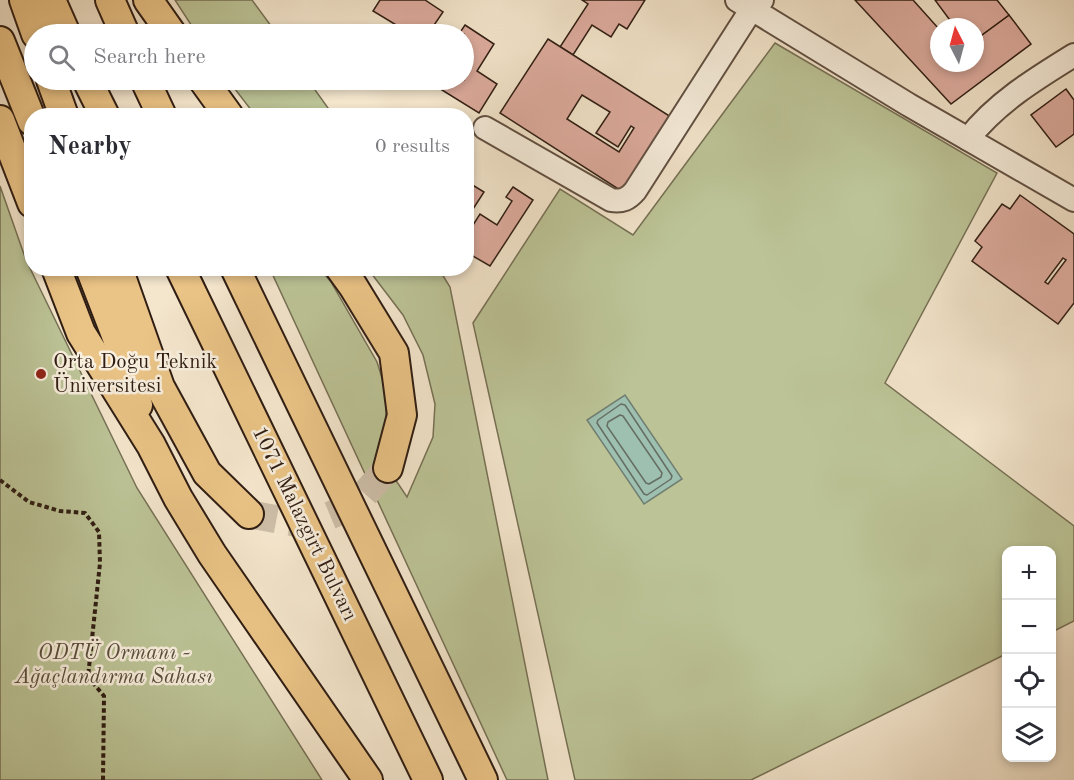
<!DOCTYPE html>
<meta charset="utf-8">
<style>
body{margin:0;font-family:"Old Standard TT",serif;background:#f7f7f7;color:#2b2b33}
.controls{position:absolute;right:18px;bottom:18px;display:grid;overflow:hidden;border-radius:12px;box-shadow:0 3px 9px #0003}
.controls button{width:54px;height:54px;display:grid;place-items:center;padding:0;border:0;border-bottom:2px solid #e1e1e2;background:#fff;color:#2b2b33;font:30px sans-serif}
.compass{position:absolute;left:930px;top:18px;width:54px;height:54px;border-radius:50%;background:#fff;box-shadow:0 3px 9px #0003;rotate:354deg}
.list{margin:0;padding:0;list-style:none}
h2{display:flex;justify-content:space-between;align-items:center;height:78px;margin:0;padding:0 24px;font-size:26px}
h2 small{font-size:20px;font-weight:400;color:#7c7c81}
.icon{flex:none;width:33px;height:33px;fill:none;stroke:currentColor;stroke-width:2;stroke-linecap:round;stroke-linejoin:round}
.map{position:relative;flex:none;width:1074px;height:780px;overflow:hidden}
.search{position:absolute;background:#fff;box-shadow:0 3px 9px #0003;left:24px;top:24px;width:450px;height:66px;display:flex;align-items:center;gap:15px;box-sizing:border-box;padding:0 21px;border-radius:33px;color:#7c7c81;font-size:22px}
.panel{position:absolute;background:#fff;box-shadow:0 3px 9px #0003;left:24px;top:108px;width:450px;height:168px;border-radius:24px}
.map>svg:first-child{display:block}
.green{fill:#bcc497;stroke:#767055;stroke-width:1.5}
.water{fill:#9dc0b1;stroke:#717f72;stroke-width:1.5}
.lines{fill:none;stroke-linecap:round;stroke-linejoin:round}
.shore{stroke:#666e62;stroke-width:1.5}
.building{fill:#deac9f;stroke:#2f1d13;stroke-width:1.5;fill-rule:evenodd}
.major-tunnel{stroke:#cdbea8;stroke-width:28;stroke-dasharray:28 14;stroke-linecap:butt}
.minor-casing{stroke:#604f42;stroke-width:26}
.major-casing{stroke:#2f1d13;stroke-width:32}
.path{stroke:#2f1d13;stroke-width:4;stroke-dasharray:4.5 3;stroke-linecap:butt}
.minor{stroke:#f8efde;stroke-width:22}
.major{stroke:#eac386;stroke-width:28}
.poi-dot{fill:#8f2418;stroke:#f8efde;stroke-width:2}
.labels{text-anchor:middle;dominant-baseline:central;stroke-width:5;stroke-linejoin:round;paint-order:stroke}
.poi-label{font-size:21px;fill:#2f1d13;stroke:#f8efde;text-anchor:start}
.street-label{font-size:21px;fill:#2f1d13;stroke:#f8efde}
.park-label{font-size:21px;font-style:italic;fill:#594f3b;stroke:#f8efde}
</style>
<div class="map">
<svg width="1074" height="780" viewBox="0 0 1074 780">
<rect width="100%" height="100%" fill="#f4e6cd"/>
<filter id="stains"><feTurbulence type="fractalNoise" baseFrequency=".00333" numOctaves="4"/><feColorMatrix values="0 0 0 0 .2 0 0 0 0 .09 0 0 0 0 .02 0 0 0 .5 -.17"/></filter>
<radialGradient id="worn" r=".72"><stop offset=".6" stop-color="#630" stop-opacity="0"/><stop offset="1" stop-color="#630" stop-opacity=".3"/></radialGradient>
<!-- green -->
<g class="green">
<polygon points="175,0 252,0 277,34 197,34"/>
<polygon points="775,43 997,173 885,383 1074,526 1074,621 1052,632 1052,550 1006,550 1006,654 751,780 575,780 473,323 560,189 633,235"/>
<polygon points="228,80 308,80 333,115 255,115"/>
<polygon points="0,186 26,260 137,488 322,780 0,780"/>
<polygon points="270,269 320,269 331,282 377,362 386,391 386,417 379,455 407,497 433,437 435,404 423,355 403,315 368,269 439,269 450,287 548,780 507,780"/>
</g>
<!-- water -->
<polygon class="water" points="625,395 682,479 644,504 587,420"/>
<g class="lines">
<!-- shore -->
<g class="shore">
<polygon points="621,404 625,405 672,476 671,479 647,495 644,494 597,423 598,420"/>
<polygon points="620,415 623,416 662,473 661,477 649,484 646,483 607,426 608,422"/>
</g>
</g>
<!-- building -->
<g class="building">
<polygon points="380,0 425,0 443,12 428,34 411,34 373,11"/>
<polygon points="582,0 645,0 627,29 619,24 611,37 592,25 573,55 560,47 588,4"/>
<polygon points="855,0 913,0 939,29 939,63 975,63 975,40 1009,15 1031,44 951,104"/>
<polygon points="935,0 997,0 1009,15 975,40 975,27 955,27"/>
<polygon points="465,25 494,44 477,71 497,84 479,113 429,82 430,80 464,80 464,34 459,34"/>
<path d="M548,39L671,117L623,192L500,113ZM582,95L610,112L596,133L618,147L631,126L634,128L619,152L567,119Z"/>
<polygon points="1066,89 1074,100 1074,134 1056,147 1031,115"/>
<polygon points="466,181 484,192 466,220"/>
<polygon points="513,187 533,200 490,266 466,252 466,236 480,214 497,225 512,201 506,197"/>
<path d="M1020,195L1074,234V303L1058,324L972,261L982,247L975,241L1002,204L1010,209ZM1063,258L1066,260L1048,284L1045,282Z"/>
</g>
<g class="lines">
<!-- major-tunnel -->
<polyline class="major-tunnel" points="249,514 307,525 355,505 388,468"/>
<defs>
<g id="minor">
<polyline points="737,0 909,105 1074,200"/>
<path d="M485,128L611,200C622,202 628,199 635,191L751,10L762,0"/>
<path d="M968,139C996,103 1035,79 1074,55"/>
</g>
<g id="major">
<polyline points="24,0 36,34"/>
<polyline points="51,0 66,34"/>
<polyline points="110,0 125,34"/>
<polyline points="148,0 172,34"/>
<polyline points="0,41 32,121"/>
<polyline points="51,80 64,116"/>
<polyline points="87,80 105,116"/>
<polyline points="145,80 162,116"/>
<polyline points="203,80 229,116"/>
<polyline points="0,120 32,203"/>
<polyline points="56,268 81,333 151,445 178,498 212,554 368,780"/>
<polyline points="90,268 117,338 138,405"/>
<polyline points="118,268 160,387 207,473 249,514"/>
<polyline points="180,268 428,780"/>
<polyline points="235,268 483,780"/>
<polyline points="340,268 353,286 394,353 402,415 388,468"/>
</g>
</defs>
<!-- minor casing -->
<use href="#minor" class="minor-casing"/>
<!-- major casing -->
<use href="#major" class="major-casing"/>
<!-- path -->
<polyline class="path" points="0,480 29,502 60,511 85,513 99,532 100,563 88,677 104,696 103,780"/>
<!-- minor -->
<use href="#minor" class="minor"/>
<!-- major -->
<use href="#major" class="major"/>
</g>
<!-- markers -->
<circle class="poi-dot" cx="41" cy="374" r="6"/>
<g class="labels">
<!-- poi labels -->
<g class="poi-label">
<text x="53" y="362">Orta Doğu Teknik<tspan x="53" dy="24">Üniversitesi</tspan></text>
</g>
<!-- street labels -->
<g class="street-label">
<text transform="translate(304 524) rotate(64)">1071 Malazgirt Bulvarı</text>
</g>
<!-- park labels -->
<g class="park-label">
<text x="114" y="653">ODTÜ Ormanı -<tspan x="114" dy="24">Ağaçlandırma Sahası</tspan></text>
</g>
</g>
<rect width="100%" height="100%" filter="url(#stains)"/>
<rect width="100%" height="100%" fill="url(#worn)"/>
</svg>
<div class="controls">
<button>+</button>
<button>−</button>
<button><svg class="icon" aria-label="locate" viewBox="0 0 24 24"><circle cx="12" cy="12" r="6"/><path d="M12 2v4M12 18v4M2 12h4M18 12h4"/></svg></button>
<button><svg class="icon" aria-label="layers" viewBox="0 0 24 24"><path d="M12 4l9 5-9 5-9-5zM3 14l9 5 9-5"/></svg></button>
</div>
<svg class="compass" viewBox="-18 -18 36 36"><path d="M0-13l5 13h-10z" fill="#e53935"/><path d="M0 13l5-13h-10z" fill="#7c7c81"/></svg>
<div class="search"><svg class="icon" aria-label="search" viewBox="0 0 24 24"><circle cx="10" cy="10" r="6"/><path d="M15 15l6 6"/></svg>Search here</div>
<section class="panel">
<h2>Nearby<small>0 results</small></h2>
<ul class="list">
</ul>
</section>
</div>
